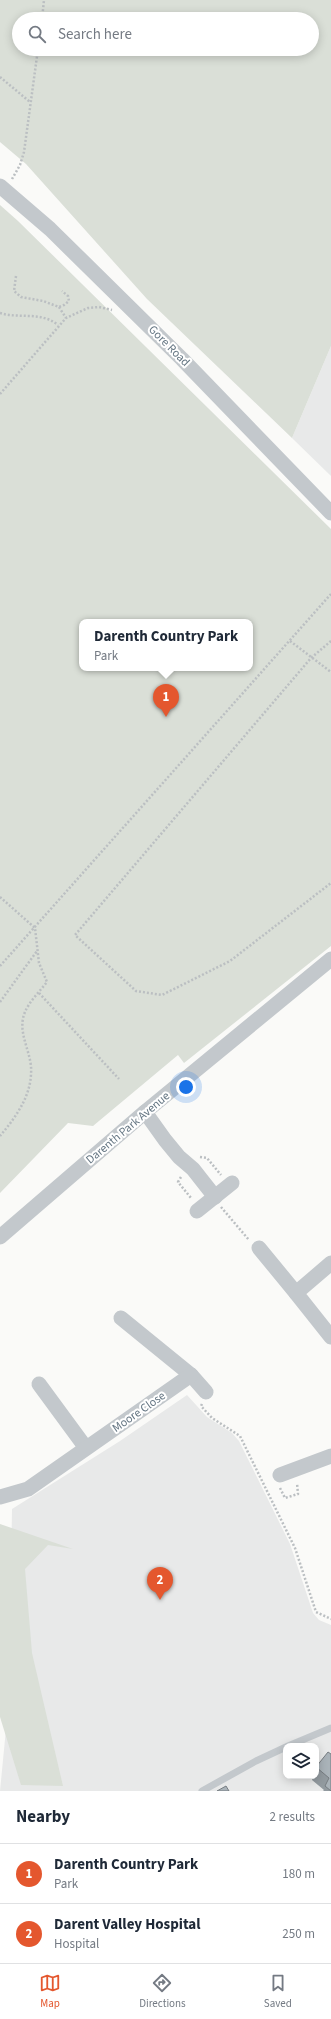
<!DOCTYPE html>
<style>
body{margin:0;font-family:"Source Sans 3",sans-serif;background:#f2f2f3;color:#1f2937}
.controls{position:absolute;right:12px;bottom:12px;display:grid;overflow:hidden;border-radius:8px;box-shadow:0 2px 10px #0003}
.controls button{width:36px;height:36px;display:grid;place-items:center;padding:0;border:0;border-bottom:1px solid #e0e1e3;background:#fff;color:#1f2937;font:20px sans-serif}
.you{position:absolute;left:186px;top:1087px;width:14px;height:14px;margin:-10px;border:3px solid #fff;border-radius:50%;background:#1a73e8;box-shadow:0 0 0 6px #1a73e833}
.badge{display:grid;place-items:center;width:26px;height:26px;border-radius:50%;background:#e4572e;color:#fff;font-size:13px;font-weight:700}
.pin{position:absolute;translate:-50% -33px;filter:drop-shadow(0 1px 2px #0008)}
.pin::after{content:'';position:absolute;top:21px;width:14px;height:12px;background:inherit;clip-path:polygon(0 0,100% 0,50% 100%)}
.popup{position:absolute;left:79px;top:619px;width:174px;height:52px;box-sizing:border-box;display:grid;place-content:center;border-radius:8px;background:#fff;filter:drop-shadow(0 1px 3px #0005);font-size:13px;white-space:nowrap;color:#747a83}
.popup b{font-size:15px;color:#1f2937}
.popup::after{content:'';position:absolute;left:50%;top:100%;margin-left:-8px;border:8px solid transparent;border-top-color:#fff}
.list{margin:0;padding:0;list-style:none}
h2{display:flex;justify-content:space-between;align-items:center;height:52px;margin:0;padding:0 16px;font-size:17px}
h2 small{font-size:13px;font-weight:400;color:#747a83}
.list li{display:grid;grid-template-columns:26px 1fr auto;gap:12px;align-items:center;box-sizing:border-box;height:60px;padding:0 16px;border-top:1px solid #e0e1e3}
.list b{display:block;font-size:15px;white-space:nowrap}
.list p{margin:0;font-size:13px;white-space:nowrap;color:#747a83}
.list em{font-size:13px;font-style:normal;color:#747a83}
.icon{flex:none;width:22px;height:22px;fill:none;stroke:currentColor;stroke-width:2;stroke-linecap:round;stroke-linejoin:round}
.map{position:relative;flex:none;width:331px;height:1791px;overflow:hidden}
.search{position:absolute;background:#fff;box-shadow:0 2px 10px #0003;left:12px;right:12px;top:12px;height:44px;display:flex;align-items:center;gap:10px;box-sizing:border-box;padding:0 14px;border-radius:22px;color:#747a83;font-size:15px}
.sheet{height:172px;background:#fff}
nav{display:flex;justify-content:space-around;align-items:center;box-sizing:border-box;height:56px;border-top:1px solid #e0e1e3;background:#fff;font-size:11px;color:#747a83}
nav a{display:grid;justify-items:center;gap:2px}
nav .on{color:#e4572e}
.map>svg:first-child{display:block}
.built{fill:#e8e9e9;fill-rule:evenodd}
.green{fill:#dadfd7;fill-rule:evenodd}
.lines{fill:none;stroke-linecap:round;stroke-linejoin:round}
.path{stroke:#bbbfc2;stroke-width:2.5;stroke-dasharray:2 2;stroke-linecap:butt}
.lane{stroke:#c3c8cc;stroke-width:7}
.street{stroke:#c3c8cc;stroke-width:15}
.wall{fill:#929a9f}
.building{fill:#aab3b9;stroke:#777d82}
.labels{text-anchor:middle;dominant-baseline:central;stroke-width:4;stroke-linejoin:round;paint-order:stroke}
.street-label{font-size:12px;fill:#657683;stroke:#fff}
</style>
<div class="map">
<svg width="331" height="1791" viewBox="0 0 331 1791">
<rect width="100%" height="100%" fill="#fafaf8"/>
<!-- built -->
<g class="built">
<polygon points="331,346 331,476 292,438"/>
<path d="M187,1395L207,1417L232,1433L239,1441L290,1544L313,1613L319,1620L331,1625V1791H0L9,1698L12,1509L120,1441ZM286,1746H316V1776H286Z"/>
</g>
<!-- green -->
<g class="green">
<path d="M0,0H331V346L292,438L147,299L26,164L0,142ZM19,19H312V49H19Z"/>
<path d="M0,205L18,221L331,529V946L184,1063L178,1055L93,1126L68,1123L0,1193ZM82,622H250V668H82Z"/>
<polygon points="0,1524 73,1549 48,1545 25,1569 32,1653 63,1786 21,1785 0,1717"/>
</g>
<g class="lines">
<!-- path -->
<g class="path">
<polyline points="42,19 44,0"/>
<polyline points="0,77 30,102"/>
<polyline points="12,179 20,165 24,152 38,49"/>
<polyline points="16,276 14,291 21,297 43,301 59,307 64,305 69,301 68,296 62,291"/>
<polyline points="59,307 66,318"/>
<path d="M0,313C19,319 41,311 58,325"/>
<polyline points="0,394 66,318 88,308 99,307 112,310"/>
<polyline points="290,641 331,672"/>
<polyline points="331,641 311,658 75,935 136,991 162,995 230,961 331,883"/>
<path d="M0,897L35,928L39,963L47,982C40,991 29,1002 25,1012C16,1033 33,1053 31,1074C30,1098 15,1118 0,1136"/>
<polyline points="0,966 331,594"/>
<polyline points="39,993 119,1079"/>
<polyline points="0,1002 37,951"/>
<polyline points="200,1157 207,1158 221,1175"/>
<polyline points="181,1177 178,1182 191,1198"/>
<polyline points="221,1207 249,1240"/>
<polyline points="202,1404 201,1406 212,1418 240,1436 295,1548 316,1612 331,1619"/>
<polyline points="280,1488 285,1498 298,1494 297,1483"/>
</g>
<!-- lane -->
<g class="lane">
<polyline points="288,1746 331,1728"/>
<polyline points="202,1791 256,1761 286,1747"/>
</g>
<!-- street -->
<g class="street">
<polyline points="0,186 50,229 182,359 331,513"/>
<polyline points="145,1112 165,1140 179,1157 193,1169 215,1197"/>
<polyline points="197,1211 232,1183"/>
<polyline points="0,1237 145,1112 331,959"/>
<polyline points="259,1248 296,1293"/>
<polyline points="331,1263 296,1293 331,1337"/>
<polyline points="121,1318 191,1375 206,1392"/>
<polyline points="39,1384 86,1448"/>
<polyline points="280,1475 331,1456"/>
<polyline points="0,1497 28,1489 191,1375"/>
</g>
</g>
<!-- wall -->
<polygon class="wall" points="331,1754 331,1791 323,1791 324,1790 312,1780 313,1776 316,1776 316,1767"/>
<!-- building -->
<g class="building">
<polygon points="328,1752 331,1754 331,1791 325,1786 329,1778 316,1767"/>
<polygon points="226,1786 229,1791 217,1791"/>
</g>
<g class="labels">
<!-- street labels -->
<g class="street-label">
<text transform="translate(169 346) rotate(45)">Gore Road</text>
<text transform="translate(128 1128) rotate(-40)">Darenth Park Avenue</text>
<text transform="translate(139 1412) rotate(-35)">Moore Close</text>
</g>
</g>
</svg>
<div class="controls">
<button><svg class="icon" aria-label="layers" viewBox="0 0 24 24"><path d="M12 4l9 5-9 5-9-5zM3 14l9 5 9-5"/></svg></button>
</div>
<div class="you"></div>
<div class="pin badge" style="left:166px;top:717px">1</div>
<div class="popup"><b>Darenth Country Park</b>Park</div>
<div class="pin badge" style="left:160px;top:1600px">2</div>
<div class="search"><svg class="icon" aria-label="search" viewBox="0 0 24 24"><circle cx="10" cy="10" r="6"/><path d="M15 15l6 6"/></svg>Search here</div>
</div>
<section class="sheet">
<h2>Nearby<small>2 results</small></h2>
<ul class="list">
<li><span class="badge">1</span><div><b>Darenth Country Park</b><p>Park</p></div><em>180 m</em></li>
<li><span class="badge">2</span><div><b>Darent Valley Hospital</b><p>Hospital</p></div><em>250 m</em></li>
</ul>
</section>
<nav>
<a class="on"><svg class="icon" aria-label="map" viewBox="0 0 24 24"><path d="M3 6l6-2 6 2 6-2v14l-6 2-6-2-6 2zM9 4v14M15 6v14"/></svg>Map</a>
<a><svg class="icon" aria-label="directions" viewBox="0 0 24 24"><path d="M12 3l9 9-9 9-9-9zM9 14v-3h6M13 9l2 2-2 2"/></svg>Directions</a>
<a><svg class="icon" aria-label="saved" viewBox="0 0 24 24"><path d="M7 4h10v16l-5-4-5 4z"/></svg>Saved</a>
</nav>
